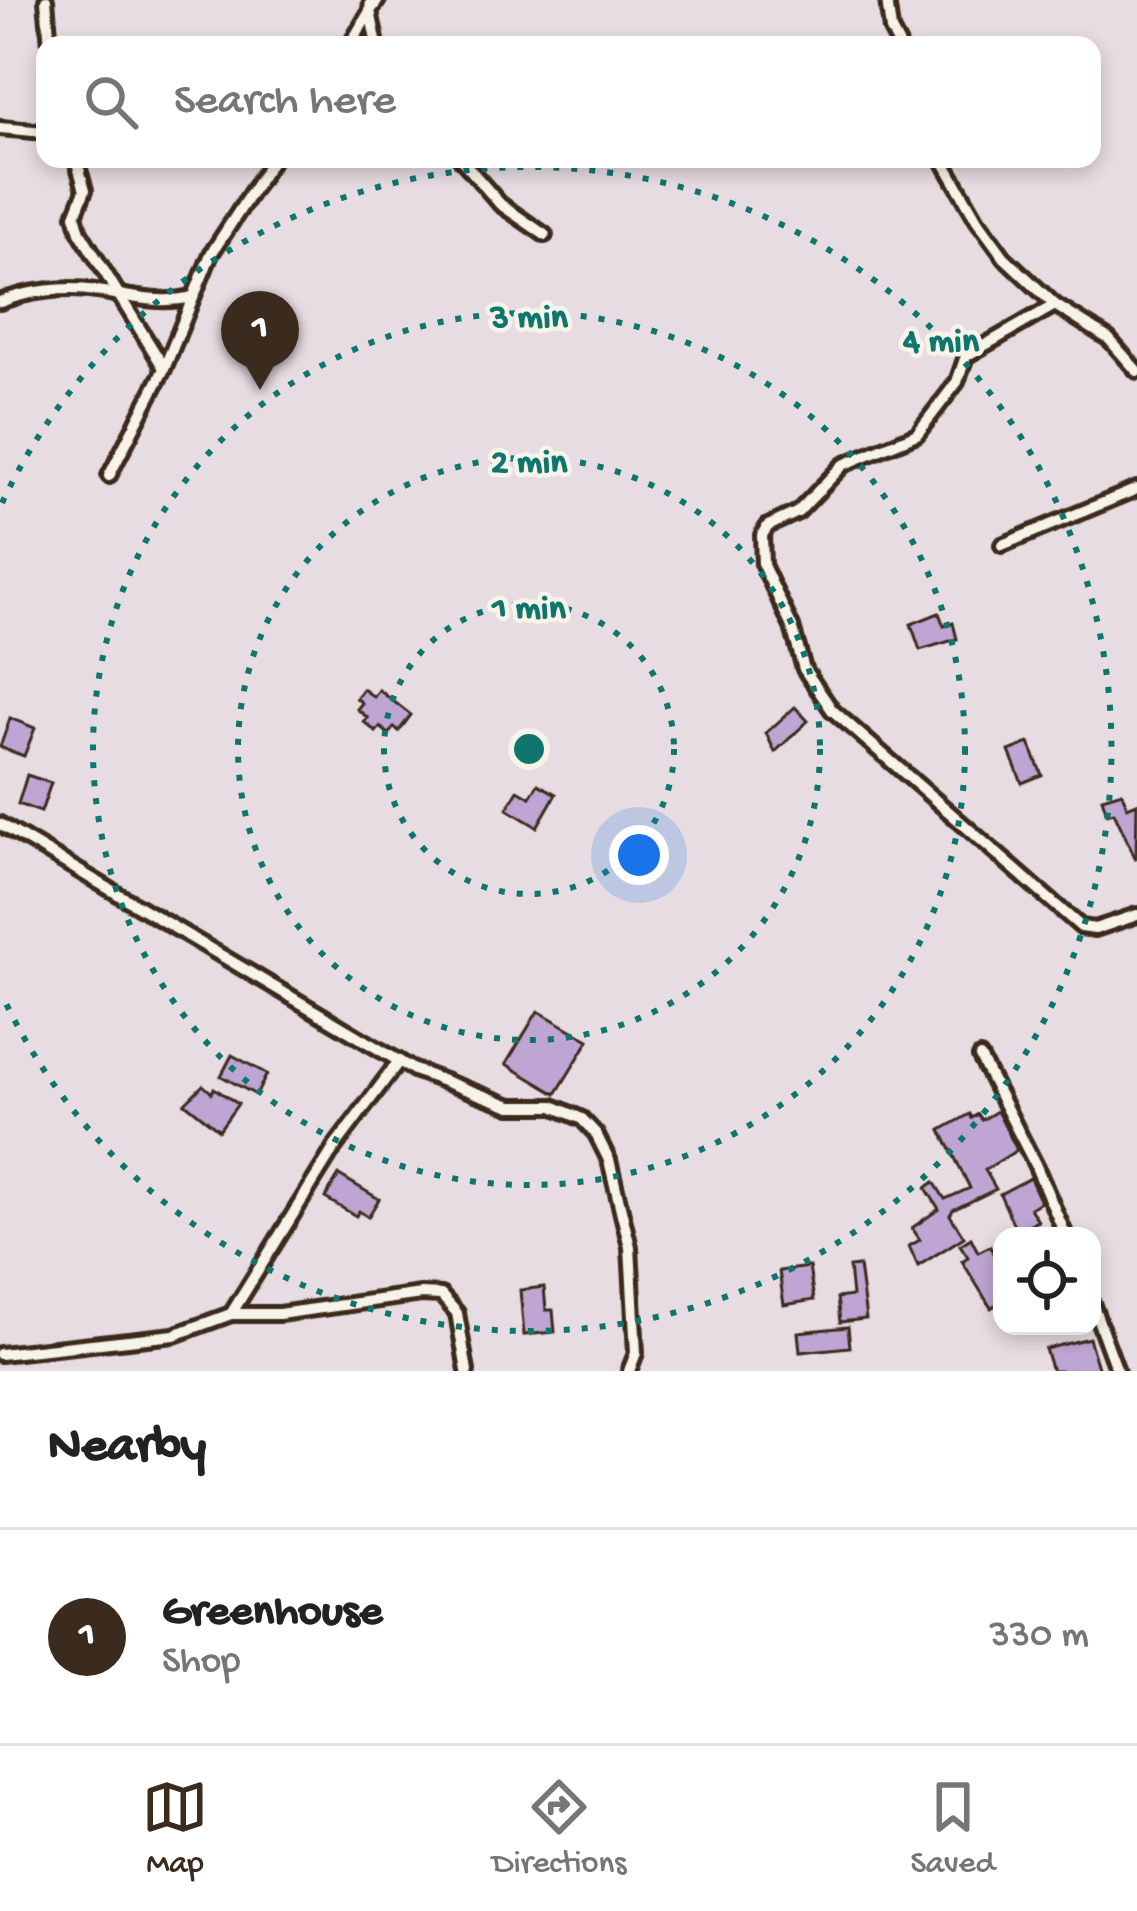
<!DOCTYPE html>
<style>
body{margin:0;font-family:"Gochi Hand",sans-serif;background:#f2f2f2;color:#222}
.controls{position:absolute;right:36px;bottom:36px;display:grid;overflow:hidden;border-radius:24px;box-shadow:0 6px 18px #0003}
.controls button{width:108px;height:108px;display:grid;place-items:center;padding:0;border:0;border-bottom:3px solid #e0e0e0;background:#fff;color:#222;font:60px sans-serif}
.you{position:absolute;left:639px;top:855px;width:42px;height:42px;margin:-30px;border:9px solid #fff;border-radius:50%;background:#1a73e8;box-shadow:0 0 0 18px #1a73e833}
.badge{display:grid;place-items:center;width:78px;height:78px;border-radius:50%;background:#3b2a1e;color:#fff;font-size:39px;font-weight:700}
.pin{position:absolute;translate:-50% -99px;filter:drop-shadow(0 3px 6px #0008)}
.pin::after{content:'';position:absolute;top:63px;width:42px;height:36px;background:inherit;clip-path:polygon(0 0,100% 0,50% 100%)}
.list{margin:0;padding:0;list-style:none}
h2{display:flex;justify-content:space-between;align-items:center;height:156px;margin:0;padding:0 48px;font-size:51px}
h2 small{font-size:39px;font-weight:400;color:#767676}
.list li{display:grid;grid-template-columns:78px 1fr auto;gap:36px;align-items:center;box-sizing:border-box;height:216px;padding:0 48px;border-top:3px solid #e0e0e0}
.list b{display:block;font-size:45px;white-space:nowrap}
.list p{margin:0;font-size:39px;white-space:nowrap;color:#767676}
.list em{font-size:39px;font-style:normal;color:#767676}
.icon{flex:none;width:66px;height:66px;fill:none;stroke:currentColor;stroke-width:2;stroke-linecap:round;stroke-linejoin:round}
.map{position:relative;flex:none;width:1137px;height:1371px;overflow:hidden}
.search{position:absolute;background:#fff;box-shadow:0 6px 18px #0003;left:36px;right:36px;top:36px;height:132px;display:flex;align-items:center;gap:30px;box-sizing:border-box;padding:0 42px;border-radius:24px;color:#767676;font-size:45px}
.sheet{height:372px;background:#fff}
nav{display:flex;justify-content:space-around;align-items:center;box-sizing:border-box;height:168px;border-top:3px solid #e0e0e0;background:#fff;font-size:33px;color:#767676}
nav a{display:grid;justify-items:center;gap:6px}
nav .on{color:#3b2a1e}
.map>svg:first-child{display:block}
.building{fill:#bfa5d3;stroke:#3b2a1e;stroke-width:3}
.lines{fill:none;stroke-linecap:round;stroke-linejoin:round}
.minor-casing{stroke:#3b2a1e;stroke-width:20}
.minor{stroke:#f7f3e8;stroke-width:10}
.ring{fill:none;stroke:#0f766e;stroke-width:6;stroke-dasharray:6 12}
.centre{fill:#0f766e;stroke:#f7f3e8;stroke-width:6}
.ring-label{font-size:36px;text-anchor:middle;font-weight:bold;fill:#0f766e;stroke:#f7f3e8;stroke-width:9;stroke-linejoin:round;paint-order:stroke}
</style>
<div class="map">
<svg width="1137" height="1371" viewBox="0 0 1137 1371">
<rect width="100%" height="100%" fill="#e6dce2"/>
<filter id="ink" filterUnits="userSpaceOnUse"><feTurbulence type="fractalNoise" baseFrequency=".00833" numOctaves="2"/><feDisplacementMap in="SourceGraphic" scale="24" xChannelSelector="R" yChannelSelector="G"/><feConvolveMatrix kernelMatrix="1 2 1 2 8 2 1 2 1" color-interpolation-filters="sRGB"/></filter>
<g filter="url(#ink)">
<!-- building -->
<g class="building">
<polygon points="939,613 944,626 953,623 957,639 920,650 911,624"/>
<polygon points="363,689 374,697 379,690 411,715 399,731 394,727 389,734 380,727 376,732 364,722 368,718 357,709 362,703 356,698"/>
<polygon points="795,707 808,721 775,752 766,733"/>
<polygon points="10,718 35,728 24,756 0,747"/>
<polygon points="1029,743 1042,775 1022,783 1009,751"/>
<polygon points="27,775 51,783 41,812 18,804"/>
<polygon points="538,784 556,794 537,827 507,809 518,790 530,797"/>
<polygon points="1122,792 1127,807 1137,803 1136,860 1114,812 1107,814 1102,798"/>
<polygon points="538,1011 589,1040 556,1094 506,1064"/>
<polygon points="232,1055 267,1074 256,1095 221,1076"/>
<polygon points="203,1085 212,1093 214,1088 238,1104 219,1130 185,1103"/>
<polygon points="997,1111 1017,1150 985,1170 996,1189 953,1210 950,1215 964,1237 918,1266 909,1246 920,1240 912,1228 939,1209 926,1188 934,1182 945,1199 970,1188 941,1130 970,1114 972,1118 978,1114 982,1120"/>
<polygon points="339,1175 379,1199 368,1217 359,1211 356,1216 325,1198"/>
<polygon points="1030,1178 1041,1202 1030,1208 1038,1221 1016,1230 1000,1194"/>
<polygon points="971,1238 978,1252 990,1246 1002,1269 1002,1301 991,1308 962,1261 968,1257 960,1245"/>
<polygon points="859,1266 866,1319 840,1322 837,1298 852,1296 849,1267"/>
<polygon points="809,1267 814,1300 784,1305 779,1271"/>
<polygon points="544,1287 546,1310 553,1310 555,1332 524,1335 520,1290"/>
<polygon points="848,1327 850,1347 800,1352 798,1332"/>
<polygon points="1089,1338 1099,1371 1052,1371 1045,1349"/>
</g>
<g class="lines">
<defs>
<g id="minor">
<polyline points="46,0 50,45"/>
<polyline points="887,0 891,30 899,45"/>
<polyline points="350,45 370,11 371,0"/>
<polyline points="377,45 370,11 378,0"/>
<polyline points="0,128 45,132"/>
<polyline points="76,159 85,190 75,215 80,232 164,368"/>
<polyline points="461,159 500,204 545,235"/>
<polyline points="942,159 977,220 1004,257 1055,305 1109,339 1137,371"/>
<path d="M0,302C27,291 67,286 96,291C129,296 159,305 192,297"/>
<polyline points="1055,305 966,356 957,382 917,434 843,465 798,512 768,526 762,535 763,565 792,627 804,669 832,710 1081,927 1095,929 1137,915"/>
<polyline points="109,476 164,369 211,254 273,159"/>
<polyline points="1002,545 1137,489"/>
<polyline points="0,824 414,1070 511,1106 553,1106 582,1119 596,1134 609,1160 630,1247 636,1353 629,1371"/>
<polyline points="980,1057 1035,1164 1066,1236"/>
<polyline points="1092,1303 1117,1371"/>
<polyline points="231,1314 336,1145 399,1061"/>
<polyline points="0,1354 174,1335 231,1314 279,1314 421,1294 441,1295 457,1313 467,1371"/>
</g>
</defs>
<!-- minor casing -->
<use href="#minor" class="minor-casing"/>
<!-- minor -->
<use href="#minor" class="minor"/>
</g>
</g>
<!-- distance rings -->
<g class="ring">
<circle cx="529" cy="749" r="145"/>
<circle cx="529" cy="749" r="291"/>
<circle cx="529" cy="749" r="436"/>
<path d="M2 503A582 582 0 1 1 2 995"/>
</g>
<circle cx="529" cy="749" r="18" class="centre"/>
<g class="ring-label">
<text x="529" y="326">3 min</text>
<text x="941" y="350">4 min</text>
<text x="529" y="471">2 min</text>
<text x="529" y="617">1 min</text>
</g>
</svg>
<div class="controls">
<button><svg class="icon" aria-label="locate" viewBox="0 0 24 24"><circle cx="12" cy="12" r="6"/><path d="M12 2v4M12 18v4M2 12h4M18 12h4"/></svg></button>
</div>
<div class="you"></div>
<div class="pin badge" style="left:260px;top:390px">1</div>
<div class="search"><svg class="icon" aria-label="search" viewBox="0 0 24 24"><circle cx="10" cy="10" r="6"/><path d="M15 15l6 6"/></svg>Search here</div>
</div>
<section class="sheet">
<h2>Nearby<small></small></h2>
<ul class="list">
<li><span class="badge">1</span><div><b>Greenhouse</b><p>Shop</p></div><em>330 m</em></li>
</ul>
</section>
<nav>
<a class="on"><svg class="icon" aria-label="map" viewBox="0 0 24 24"><path d="M3 6l6-2 6 2 6-2v14l-6 2-6-2-6 2zM9 4v14M15 6v14"/></svg>Map</a>
<a><svg class="icon" aria-label="directions" viewBox="0 0 24 24"><path d="M12 3l9 9-9 9-9-9zM9 14v-3h6M13 9l2 2-2 2"/></svg>Directions</a>
<a><svg class="icon" aria-label="saved" viewBox="0 0 24 24"><path d="M7 4h10v16l-5-4-5 4z"/></svg>Saved</a>
</nav>
